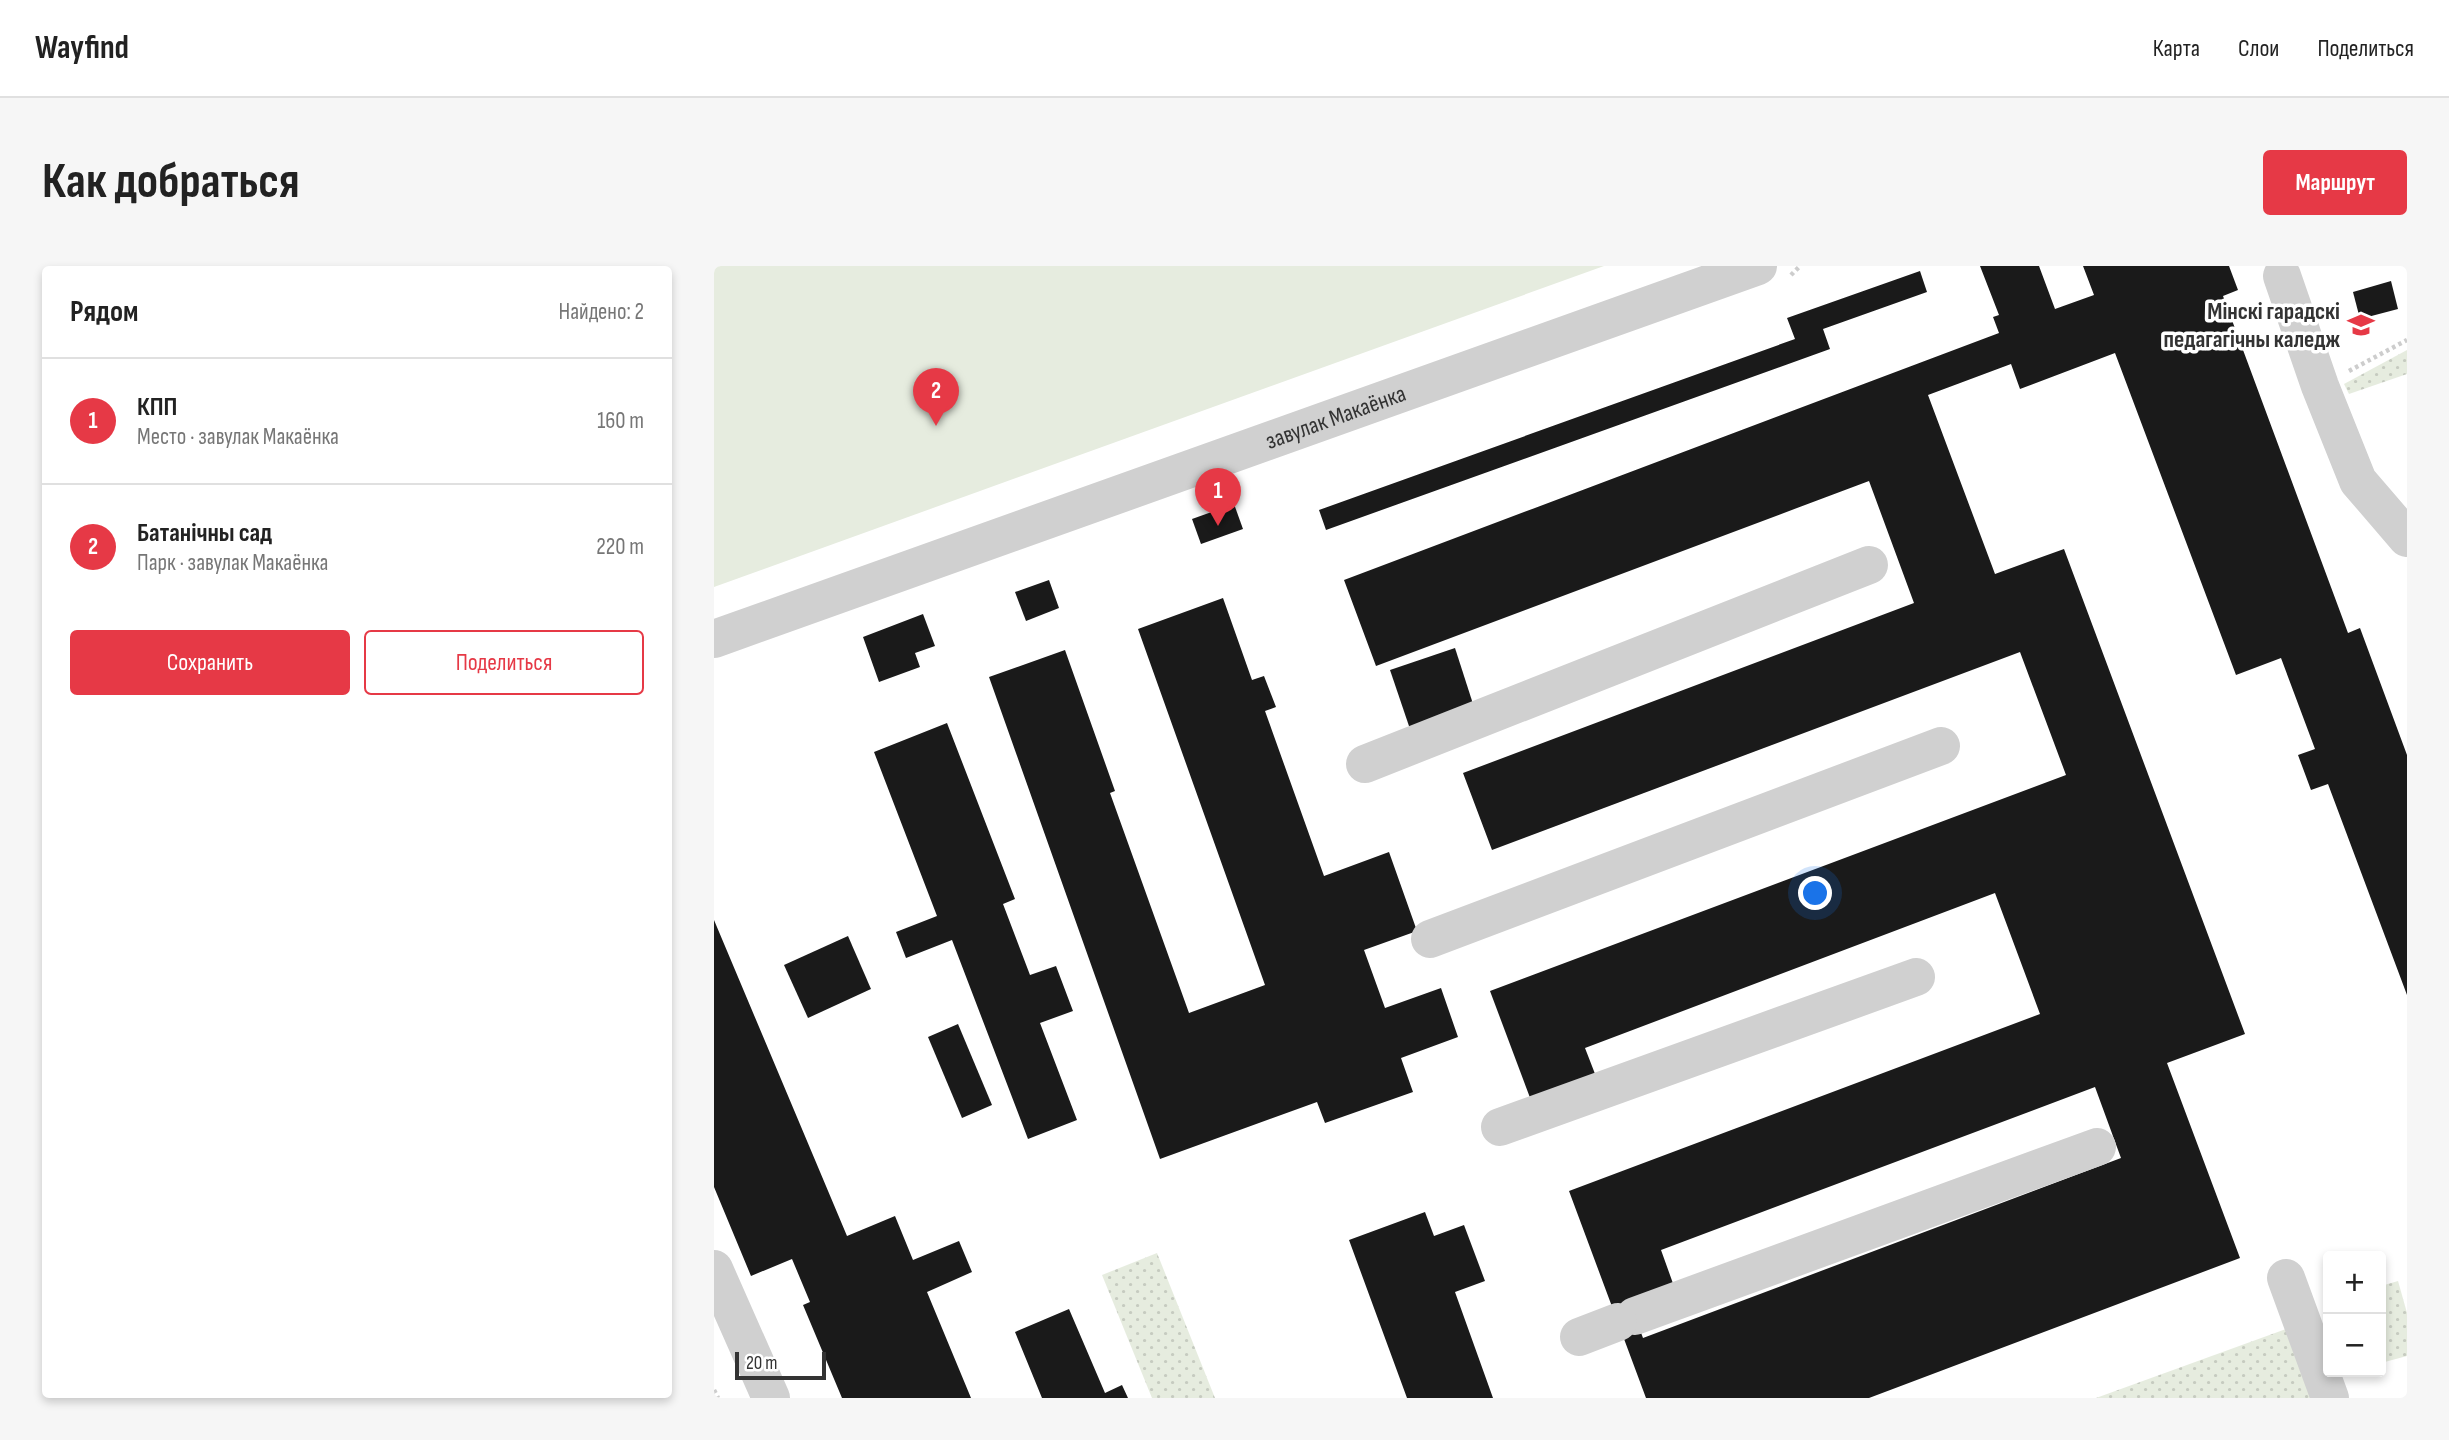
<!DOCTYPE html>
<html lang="ru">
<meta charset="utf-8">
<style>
body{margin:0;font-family:"Sofia Sans Condensed",sans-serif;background:#f6f6f6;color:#222}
.controls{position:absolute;right:21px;bottom:21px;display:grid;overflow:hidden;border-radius:7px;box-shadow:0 4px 10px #0003}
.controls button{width:63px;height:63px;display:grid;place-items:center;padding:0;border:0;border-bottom:2px solid #e0e0e0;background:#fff;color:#222;font:35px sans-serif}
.scale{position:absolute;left:21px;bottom:18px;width:91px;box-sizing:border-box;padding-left:7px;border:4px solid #333;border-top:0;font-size:19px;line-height:24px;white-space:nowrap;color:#333;-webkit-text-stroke:5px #fff;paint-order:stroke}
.you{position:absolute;left:1102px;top:628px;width:24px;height:24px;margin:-18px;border:5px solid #fff;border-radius:50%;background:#1a73e8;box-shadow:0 0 0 10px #1a73e833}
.badge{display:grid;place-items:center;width:46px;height:46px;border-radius:50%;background:#e63946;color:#fff;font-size:23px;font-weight:700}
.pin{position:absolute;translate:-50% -58px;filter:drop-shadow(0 2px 4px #0008)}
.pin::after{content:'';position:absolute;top:37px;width:24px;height:21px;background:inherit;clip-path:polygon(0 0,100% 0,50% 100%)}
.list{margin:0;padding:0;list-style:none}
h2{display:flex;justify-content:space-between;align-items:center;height:91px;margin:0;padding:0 28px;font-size:30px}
h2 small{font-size:23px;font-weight:400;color:#767676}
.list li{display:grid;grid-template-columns:46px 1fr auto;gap:21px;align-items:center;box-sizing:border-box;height:126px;padding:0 28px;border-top:2px solid #e0e0e0}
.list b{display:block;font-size:26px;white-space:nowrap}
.list p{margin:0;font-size:23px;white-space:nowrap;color:#767676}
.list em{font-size:23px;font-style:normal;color:#767676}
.actions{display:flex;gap:14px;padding:21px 28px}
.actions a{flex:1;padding:16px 0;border:2px solid #e63946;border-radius:7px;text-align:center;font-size:24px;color:#e63946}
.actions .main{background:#e63946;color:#fff}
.map{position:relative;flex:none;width:1693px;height:1132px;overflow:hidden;border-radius:7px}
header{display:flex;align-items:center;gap:42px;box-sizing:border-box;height:98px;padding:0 35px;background:#fff;border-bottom:2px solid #e0e0e0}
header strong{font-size:33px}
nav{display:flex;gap:38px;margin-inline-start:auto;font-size:24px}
.intro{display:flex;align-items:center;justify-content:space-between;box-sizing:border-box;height:168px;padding:0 42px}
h1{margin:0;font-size:49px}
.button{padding:18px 32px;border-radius:7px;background:#e63946;color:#fff;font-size:24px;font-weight:700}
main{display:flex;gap:42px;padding:0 42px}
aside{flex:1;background:#fff;border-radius:7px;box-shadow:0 4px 10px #0003}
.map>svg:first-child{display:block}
.grass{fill:url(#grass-dots)}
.green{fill:#e6ecdf}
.building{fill:#1a1a1a;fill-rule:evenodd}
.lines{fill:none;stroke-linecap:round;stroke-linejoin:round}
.path{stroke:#cdcdcd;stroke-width:4.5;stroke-dasharray:3.5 3.5;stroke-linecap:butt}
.minor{stroke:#d0d0d0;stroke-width:38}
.labels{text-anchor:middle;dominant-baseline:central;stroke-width:7;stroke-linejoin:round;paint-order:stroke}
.poi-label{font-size:24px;font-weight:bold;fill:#333;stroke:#fff;text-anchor:end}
.street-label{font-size:24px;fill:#333;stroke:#fff}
</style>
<header>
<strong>Wayfind</strong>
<nav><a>Карта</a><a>Слои</a><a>Поделиться</a></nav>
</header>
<div class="intro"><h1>Как добраться</h1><a class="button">Маршрут</a></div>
<main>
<aside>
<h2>Рядом<small>Найдено: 2</small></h2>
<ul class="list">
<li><span class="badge">1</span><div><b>КПП</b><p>Место · завулак Макаёнка</p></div><em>160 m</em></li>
<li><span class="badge">2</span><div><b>Батанічны сад</b><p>Парк · завулак Макаёнка</p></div><em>220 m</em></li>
</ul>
<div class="actions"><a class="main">Сохранить</a><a>Поделиться</a></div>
</aside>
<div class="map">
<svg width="1693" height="1132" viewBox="0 0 1693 1132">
<defs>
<pattern id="grass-dots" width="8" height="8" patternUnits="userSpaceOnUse" patternTransform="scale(1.75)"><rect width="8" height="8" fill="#e6ecdf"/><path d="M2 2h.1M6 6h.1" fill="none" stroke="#c6cbc0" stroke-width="1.8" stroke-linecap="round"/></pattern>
</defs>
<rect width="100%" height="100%" fill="#fff"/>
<!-- grass -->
<g class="grass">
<polygon points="1693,84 1693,108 1635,128 1630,118"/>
<polygon points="443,987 501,1132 438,1132 388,1009"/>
<polygon points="1684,1015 1693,1047 1693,1090 1667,1097 1667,1020"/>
<polygon points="1572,1063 1597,1132 1382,1132"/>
</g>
<!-- green -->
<polygon class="green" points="0,0 890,0 0,321"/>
<!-- building -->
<g class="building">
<path d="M1266,0H1325L1341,43L1380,29L1369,0H1515L1524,24L1509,30L1634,367L1646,362L1693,489V729L1614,518L1597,524L1584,489L1601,483L1567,392L1522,409L1401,87L1306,123L1297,98L1214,129L1281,308L1350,283L1531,768L1453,797L1526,992L1155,1132H932L855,925L1326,748L1281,627L871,782L883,813L818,837L776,725L1352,509L1306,386L778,584L749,507L1200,337L1155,215L662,400L630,314L1285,67L1279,51L1285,49ZM1381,821L1407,892L929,1072L917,1040L961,1023L947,984Z"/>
<polygon points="1206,5 1213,26 1109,63 1116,83 612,264 605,244 1081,73 1073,52"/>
<polygon points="1677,15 1684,43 1646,53 1639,26"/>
<polygon points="520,238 529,263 487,278 478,253"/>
<polygon points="335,314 345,342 312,355 301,326"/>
<polygon points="509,332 538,414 550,410 562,441 551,445 610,610 675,586 703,665 650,684 671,742 727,722 744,771 687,792 699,826 611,857 603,836 446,893 275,411 351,384 401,525 396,527 475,747 551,719 424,363"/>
<polygon points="209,348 221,380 201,387 206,401 165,416 149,371"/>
<polygon points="741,382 760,441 696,463 676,404"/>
<polygon points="233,457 301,633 289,638 316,709 342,700 359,745 326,757 363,854 314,873 238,674 192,692 182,666 223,650 160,486"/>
<polygon points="0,654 133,970 181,950 199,994 245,975 258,1006 213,1026 257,1132 128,1132 89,1039 96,1036 78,993 37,1010 0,921"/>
<polygon points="134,670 157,723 94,752 70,699"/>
<polygon points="244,758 278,839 248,852 214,771"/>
<polygon points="711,946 720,970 750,959 771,1015 741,1026 779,1132 693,1132 635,974"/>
<polygon points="355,1043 391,1127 408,1119 414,1132 328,1132 301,1066"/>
</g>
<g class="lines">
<!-- path -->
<g class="path">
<polyline points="1077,9 1086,0"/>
<polyline points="1635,105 1693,74"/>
<polyline points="0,1124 4,1132"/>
</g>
<!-- minor -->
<g class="minor">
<polyline points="1568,10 1606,120 1644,215 1693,272"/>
<path id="s1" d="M0,373L1044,0"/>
<polyline points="651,498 1155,299"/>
<polyline points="716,673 1227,480"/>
<polyline points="786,861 1202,711"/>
<polyline points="0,1003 57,1132"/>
<polyline points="1572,1012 1616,1132"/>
<polyline points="921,1050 1383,881"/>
<polyline points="865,1071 904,1056"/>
</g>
</g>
<!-- icons -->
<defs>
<symbol id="university-bare" viewBox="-9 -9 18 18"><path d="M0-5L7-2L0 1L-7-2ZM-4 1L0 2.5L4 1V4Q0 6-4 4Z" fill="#e63946" stroke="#fff" stroke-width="2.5" paint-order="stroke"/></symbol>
</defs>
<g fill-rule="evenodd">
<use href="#university-bare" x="1628" y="40" width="38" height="38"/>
</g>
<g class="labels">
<!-- poi labels -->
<g class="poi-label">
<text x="1626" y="45">Мінскі гарадскі<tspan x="1626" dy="28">педагагічны каледж</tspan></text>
</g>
<!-- street labels -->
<g class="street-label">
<text stroke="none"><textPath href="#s1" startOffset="660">завулак Макаёнка</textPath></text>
</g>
</g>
</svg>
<div class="controls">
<button>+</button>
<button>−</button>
</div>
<div class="scale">20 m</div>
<div class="you"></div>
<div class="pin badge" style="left:504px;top:260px">1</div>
<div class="pin badge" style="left:222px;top:160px">2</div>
</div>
</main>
